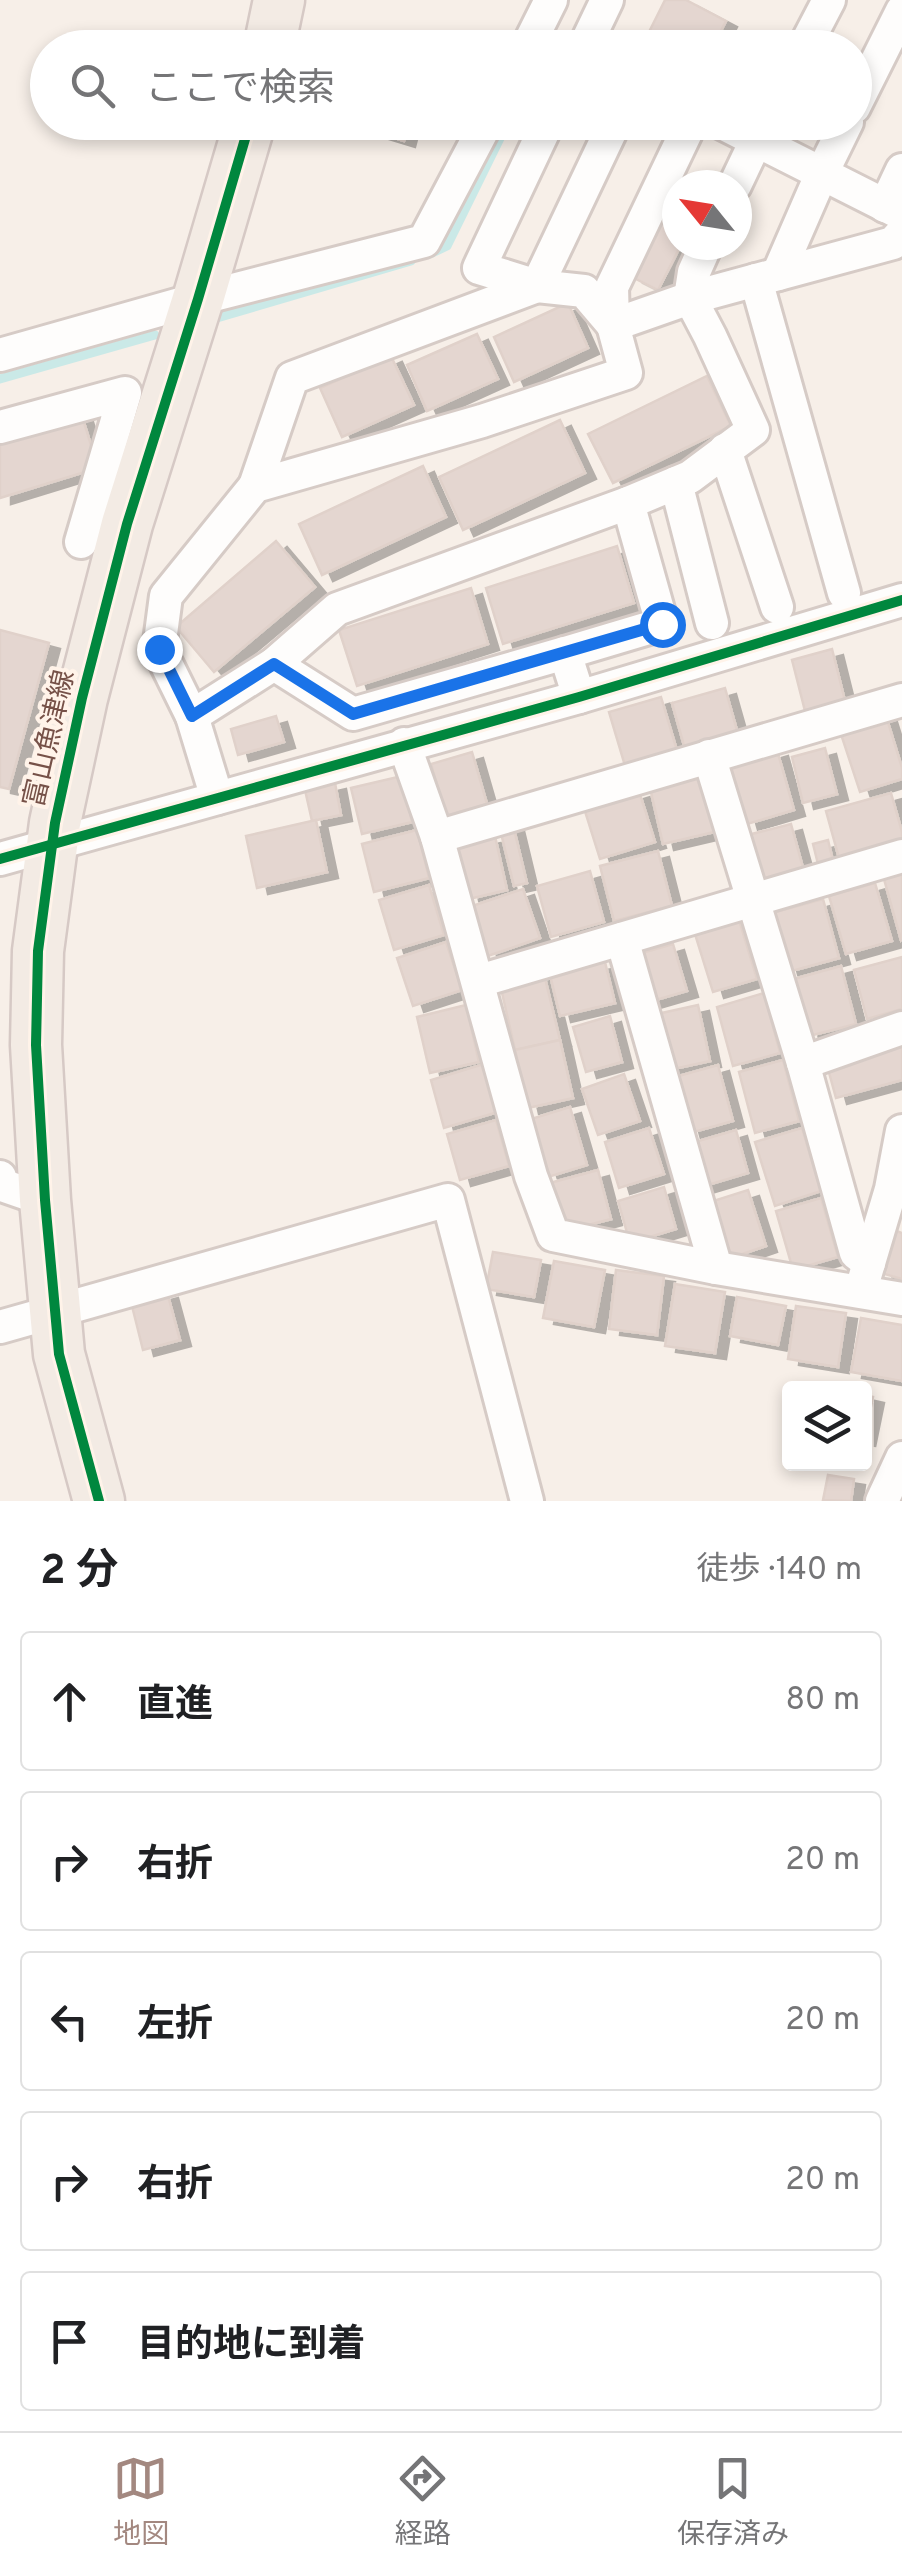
<!DOCTYPE html>
<html lang="ja">
<meta charset="utf-8">
<style>
body{margin:0;font-family:Overpass,"Noto Sans JP",sans-serif;background:#f6f6f6;color:#202124}
.controls{position:absolute;right:30px;bottom:30px;display:grid;overflow:hidden;border-radius:10px;box-shadow:0 5px 15px #0003}
.controls button{width:90px;height:90px;display:grid;place-items:center;padding:0;border:0;border-bottom:2px solid #e0e0e0;background:#fff;color:#202124;font:50px sans-serif}
.compass{position:absolute;left:662px;top:170px;width:90px;height:90px;border-radius:50%;background:#fff;box-shadow:0 5px 15px #0003;rotate:300deg}
.stop{position:absolute;width:30px;height:30px;margin:-22px;border:8px solid #1a73e8;border-radius:50%;background:#fff}
.stop.end{background:#1a73e8;border-color:#fff;box-shadow:0 2px 10px #0008}
.list{margin:0;padding:0;list-style:none}
h2{display:flex;justify-content:space-between;align-items:center;height:130px;margin:0;padding:0 40px;font-size:42px}
h2 small{font-size:32px;font-weight:400;color:#757577}
.list li{display:grid;grid-template-columns:65px 1fr auto;gap:30px;align-items:center;box-sizing:border-box;height:140px;margin:0 20px 20px;padding:0 20px;border:2px solid #e0e0e0;border-radius:10px}
.list b{display:block;font-size:38px;white-space:nowrap}
.list em{font-size:32px;font-style:normal;color:#757577}
.icon{flex:none;width:55px;height:55px;fill:none;stroke:currentColor;stroke-width:2;stroke-linecap:round;stroke-linejoin:round}
.map{position:relative;flex:none;width:902px;height:1501px;overflow:hidden}
.search{position:absolute;background:#fff;box-shadow:0 5px 15px #0003;left:30px;right:30px;top:30px;height:110px;display:flex;align-items:center;gap:25px;box-sizing:border-box;padding:0 35px;border-radius:55px;color:#757577;font-size:38px}
.sheet{height:930px;background:#fff}
nav{display:flex;justify-content:space-around;align-items:center;box-sizing:border-box;height:140px;border-top:2px solid #e0e0e0;background:#fff;font-size:28px;color:#757577}
nav a{display:grid;justify-items:center;gap:5px}
nav .on{color:#a38880}
.map>svg:first-child{display:block}
.lines{fill:none;stroke-linecap:round;stroke-linejoin:round}
.stream{stroke:#cae9e7;stroke-width:9}
.building{fill:#e4d6d0;stroke:#e0d1ca;stroke-width:2.5;filter:url(#shadow)}
.minor-casing{stroke:#d6cbc6;stroke-width:38}
.primary-casing{stroke:#d6c9c5;stroke-width:55}
.minor{stroke:#fefdfc;stroke-width:32}
.primary{stroke:#f3ebe4;stroke-width:50}
.cycleway-casing{stroke:#fff3e9;stroke-width:16}
.cycleway{stroke:#00873e;stroke-width:10}
.route{stroke:#1a73e8;stroke-width:12}
.labels{text-anchor:middle;dominant-baseline:central;stroke-width:8;stroke-linejoin:round;paint-order:stroke}
.street-label{font-size:28px;fill:#765148;stroke:#fff3e9}
</style>
<div class="map">
<svg width="902" height="1501" viewBox="0 0 902 1501">
<defs>
<filter id="shadow"><feDropShadow dx="11" dy="6" stdDeviation="0" flood-color="#0004"/></filter>
</defs>
<rect width="100%" height="100%" fill="#f7efe8"/>
<g class="lines">
<!-- stream -->
<g class="stream">
<polyline points="430,254 447,246 508,122"/>
<polyline points="217,318 411,261"/>
<polyline points="0,379 155,335"/>
</g>
</g>
<!-- building -->
<g class="building">
<polygon points="665,0 686,0 726,21 712,48 641,48"/>
<polygon points="360,122 409,122 404,141 358,127"/>
<polygon points="660,222 677,230 677,245 681,245 658,290 632,277"/>
<polygon points="568,303 588,348 514,382 494,337"/>
<polygon points="477,334 498,379 427,411 407,365"/>
<polygon points="391,356 414,405 342,437 320,388"/>
<polygon points="707,376 731,426 613,483 588,434"/>
<polygon points="82,416 98,468 0,498 0,440"/>
<polygon points="560,420 585,473 463,530 439,477"/>
<polygon points="423,466 446,517 322,575 299,524"/>
<polygon points="276,541 315,587 214,672 176,627"/>
<polygon points="617,546 634,603 503,644 486,588"/>
<polygon points="471,588 488,644 357,686 339,630"/>
<polygon points="0,630 49,643 9,789 0,787"/>
<polygon points="832,649 846,705 806,715 792,660"/>
<polygon points="725,688 738,734 685,749 672,703"/>
<polygon points="661,697 678,754 626,769 609,712"/>
<polygon points="276,716 284,742 238,755 231,729"/>
<polygon points="886,716 902,768 902,779 860,792 840,731"/>
<polygon points="825,748 837,794 803,803 792,757"/>
<polygon points="777,750 794,810 747,824 730,764"/>
<polygon points="472,752 487,804 446,816 431,764"/>
<polygon points="402,776 412,822 362,834 351,788"/>
<polygon points="700,776 714,832 663,844 650,788"/>
<polygon points="335,783 341,815 312,821 305,790"/>
<polygon points="639,791 655,842 600,859 584,808"/>
<polygon points="891,793 902,832 902,840 839,858 826,811"/>
<polygon points="316,820 327,872 257,888 246,836"/>
<polygon points="791,824 803,868 761,880 748,835"/>
<polygon points="513,825 527,883 514,886 500,829"/>
<polygon points="417,830 429,878 374,892 362,844"/>
<polygon points="495,836 507,890 469,899 457,844"/>
<polygon points="828,840 833,861 818,864 813,844"/>
<polygon points="658,851 672,906 614,921 600,866"/>
<polygon points="590,871 604,922 551,937 537,886"/>
<polygon points="902,873 902,939 901,940 884,879"/>
<polygon points="875,883 892,941 846,954 829,896"/>
<polygon points="429,885 444,935 394,950 379,900"/>
<polygon points="523,889 540,938 488,956 472,906"/>
<polygon points="823,899 839,958 788,972 772,913"/>
<polygon points="739,920 757,979 713,992 695,934"/>
<polygon points="446,942 462,990 413,1006 397,958"/>
<polygon points="673,944 687,991 649,1002 635,955"/>
<polygon points="902,957 902,1009 867,1019 854,970"/>
<polygon points="605,962 615,1003 560,1016 550,975"/>
<polygon points="841,966 856,1024 809,1036 794,979"/>
<polygon points="544,974 560,1040 515,1050 500,984"/>
<polygon points="764,993 780,1053 733,1066 717,1007"/>
<polygon points="466,1005 479,1062 430,1073 417,1017"/>
<polygon points="698,1005 710,1061 669,1070 657,1014"/>
<polygon points="610,1016 622,1062 586,1072 573,1027"/>
<polygon points="560,1040 573,1098 528,1108 515,1050"/>
<polygon points="902,1043 902,1080 836,1098 827,1065"/>
<polygon points="783,1060 799,1121 755,1133 739,1072"/>
<polygon points="484,1064 498,1112 444,1128 431,1080"/>
<polygon points="718,1065 733,1121 690,1133 675,1077"/>
<polygon points="624,1074 640,1121 598,1135 582,1089"/>
<polygon points="570,1107 587,1165 548,1177 531,1119"/>
<polygon points="496,1120 509,1166 460,1180 447,1134"/>
<polygon points="649,1128 664,1174 619,1188 605,1142"/>
<polygon points="802,1128 821,1191 775,1206 755,1142"/>
<polygon points="736,1130 748,1173 701,1187 688,1144"/>
<polygon points="598,1170 611,1219 562,1232 550,1183"/>
<polygon points="664,1187 676,1229 630,1243 618,1201"/>
<polygon points="748,1190 766,1246 725,1260 707,1203"/>
<polygon points="821,1198 838,1257 793,1270 776,1211"/>
<polygon points="894,1230 902,1233 902,1279 881,1273"/>
<polygon points="493,1252 541,1260 534,1297 486,1289"/>
<polygon points="554,1261 605,1270 594,1327 543,1318"/>
<polygon points="616,1270 664,1276 657,1335 609,1329"/>
<polygon points="675,1284 725,1292 715,1353 665,1346"/>
<polygon points="167,1292 180,1340 143,1350 131,1302"/>
<polygon points="737,1297 786,1306 778,1345 730,1336"/>
<polygon points="796,1306 846,1313 838,1367 788,1359"/>
<polygon points="861,1318 902,1325 902,1381 851,1372"/>
<polygon points="864,1395 873,1397 864,1441"/>
<polygon points="828,1475 854,1479 851,1501 823,1500"/>
</g>
<g class="lines">
<defs>
<g id="minor">
<polyline points="527,48 551,0"/>
<polyline points="584,48 607,0"/>
<polyline points="804,48 829,0"/>
<polyline points="854,107 902,11"/>
<polyline points="548,122 479,268 537,286 584,291 613,325"/>
<polyline points="720,122 902,214"/>
<polyline points="735,185 765,122"/>
<polyline points="885,206 902,170"/>
<polyline points="778,274 822,173 847,122"/>
<polyline points="756,280 844,593"/>
<polyline points="613,325 690,298 893,243 902,233"/>
<polyline points="0,355 198,299 424,241 487,122"/>
<polyline points="0,427 125,393 81,542"/>
<polyline points="725,450 777,607"/>
<polyline points="676,483 712,623"/>
<polyline points="255,486 292,378 537,286 615,122"/>
<polyline points="274,664 337,609 628,503"/>
<polyline points="579,697 565,653 662,624 628,503 690,477 753,430 710,336 690,298 694,272 706,245"/>
<polyline points="192,716 159,649 166,596 255,486 482,421 626,373 613,325 612,287 691,122"/>
<polyline points="404,744 437,837 531,1176 553,1235 716,1268 902,1299"/>
<polyline points="709,756 803,1063 856,1253 869,1263"/>
<polyline points="217,798 192,716 274,664 353,714 565,653"/>
<polyline points="437,837 902,700"/>
<polyline points="0,859 579,697 902,600"/>
<polyline points="622,939 716,1268"/>
<polyline points="479,981 902,856"/>
<polyline points="803,1063 902,1028"/>
<polyline points="0,1177 2,1185 45,1200"/>
<polyline points="863,1283 891,1189 902,1131"/>
<polyline points="0,1327 448,1200 527,1501"/>
<polyline points="882,1501 902,1458"/>
</g>
<g id="primary">
<polyline points="269,48 279,0"/>
<polyline points="99,1501 59,1354 45,1200 36,1045 38,951 55,823 82,698 127,524 198,299 250,122"/>
</g>
</defs>
<!-- minor casing -->
<use href="#minor" class="minor-casing"/>
<!-- primary casing -->
<use href="#primary" class="primary-casing"/>
<!-- minor -->
<use href="#minor" class="minor"/>
<!-- primary -->
<use href="#primary" class="primary"/>
<defs>
<g id="cycleway">
<polyline points="0,859 579,697 902,600"/>
<polyline points="99,1501 59,1354 45,1200 36,1045 38,951 55,823 82,698 127,524 198,299 250,122"/>
</g>
</defs>
<!-- cycleway casing -->
<use href="#cycleway" class="cycleway-casing"/>
<!-- cycleway -->
<use href="#cycleway" class="cycleway"/>
</g>
<g class="lines">
<!-- route -->
<polyline class="route" points="159,649 192,716 274,664 353,714 662,624"/>
</g>
<g class="labels">
<!-- street labels -->
<g class="street-label">
<text transform="translate(51 739) rotate(-77)">富山魚津線</text>
</g>
</g>
</svg>
<div class="controls">
<button><svg class="icon" aria-label="layers" viewBox="0 0 24 24"><path d="M12 4l9 5-9 5-9-5zM3 14l9 5 9-5"/></svg></button>
</div>
<svg class="compass" viewBox="-18 -18 36 36"><path d="M0-13l5 13h-10z" fill="#e53935"/><path d="M0 13l5-13h-10z" fill="#757577"/></svg>
<div class="stop" style="left:662px;top:624px"></div>
<div class="stop end" style="left:159px;top:649px"></div>
<div class="search"><svg class="icon" aria-label="search" viewBox="0 0 24 24"><circle cx="10" cy="10" r="6"/><path d="M15 15l6 6"/></svg>ここで検索</div>
</div>
<section class="sheet">
<h2>2 分<small>徒歩 · 140 m</small></h2>
<ul class="list">
<li><svg class="icon" aria-label="ahead" viewBox="0 0 24 24"><path d="M12 20V5M6 11l6-6 6 6"/></svg><div><b>直進</b></div><em>80 m</em></li>
<li><svg class="icon" aria-label="right" viewBox="0 0 24 24"><path d="M7 20v-9h11M14 6l5 5-5 5"/></svg><div><b>右折</b></div><em>20 m</em></li>
<li><svg class="icon" aria-label="left" viewBox="0 0 24 24"><path d="M17 20v-9H6M10 6l-5 5 5 5"/></svg><div><b>左折</b></div><em>20 m</em></li>
<li><svg class="icon" aria-label="right" viewBox="0 0 24 24"><path d="M7 20v-9h11M14 6l5 5-5 5"/></svg><div><b>右折</b></div><em>20 m</em></li>
<li><svg class="icon" aria-label="arrive" viewBox="0 0 24 24"><path d="M6 21V4h12l-3 4 3 4H6"/></svg><div><b>目的地に到着</b></div></li>
</ul>
</section>
<nav>
<a class="on"><svg class="icon" aria-label="map" viewBox="0 0 24 24"><path d="M3 6l6-2 6 2 6-2v14l-6 2-6-2-6 2zM9 4v14M15 6v14"/></svg>地図</a>
<a><svg class="icon" aria-label="directions" viewBox="0 0 24 24"><path d="M12 3l9 9-9 9-9-9zM9 14v-3h6M13 9l2 2-2 2"/></svg>経路</a>
<a><svg class="icon" aria-label="saved" viewBox="0 0 24 24"><path d="M7 4h10v16l-5-4-5 4z"/></svg>保存済み</a>
</nav>
